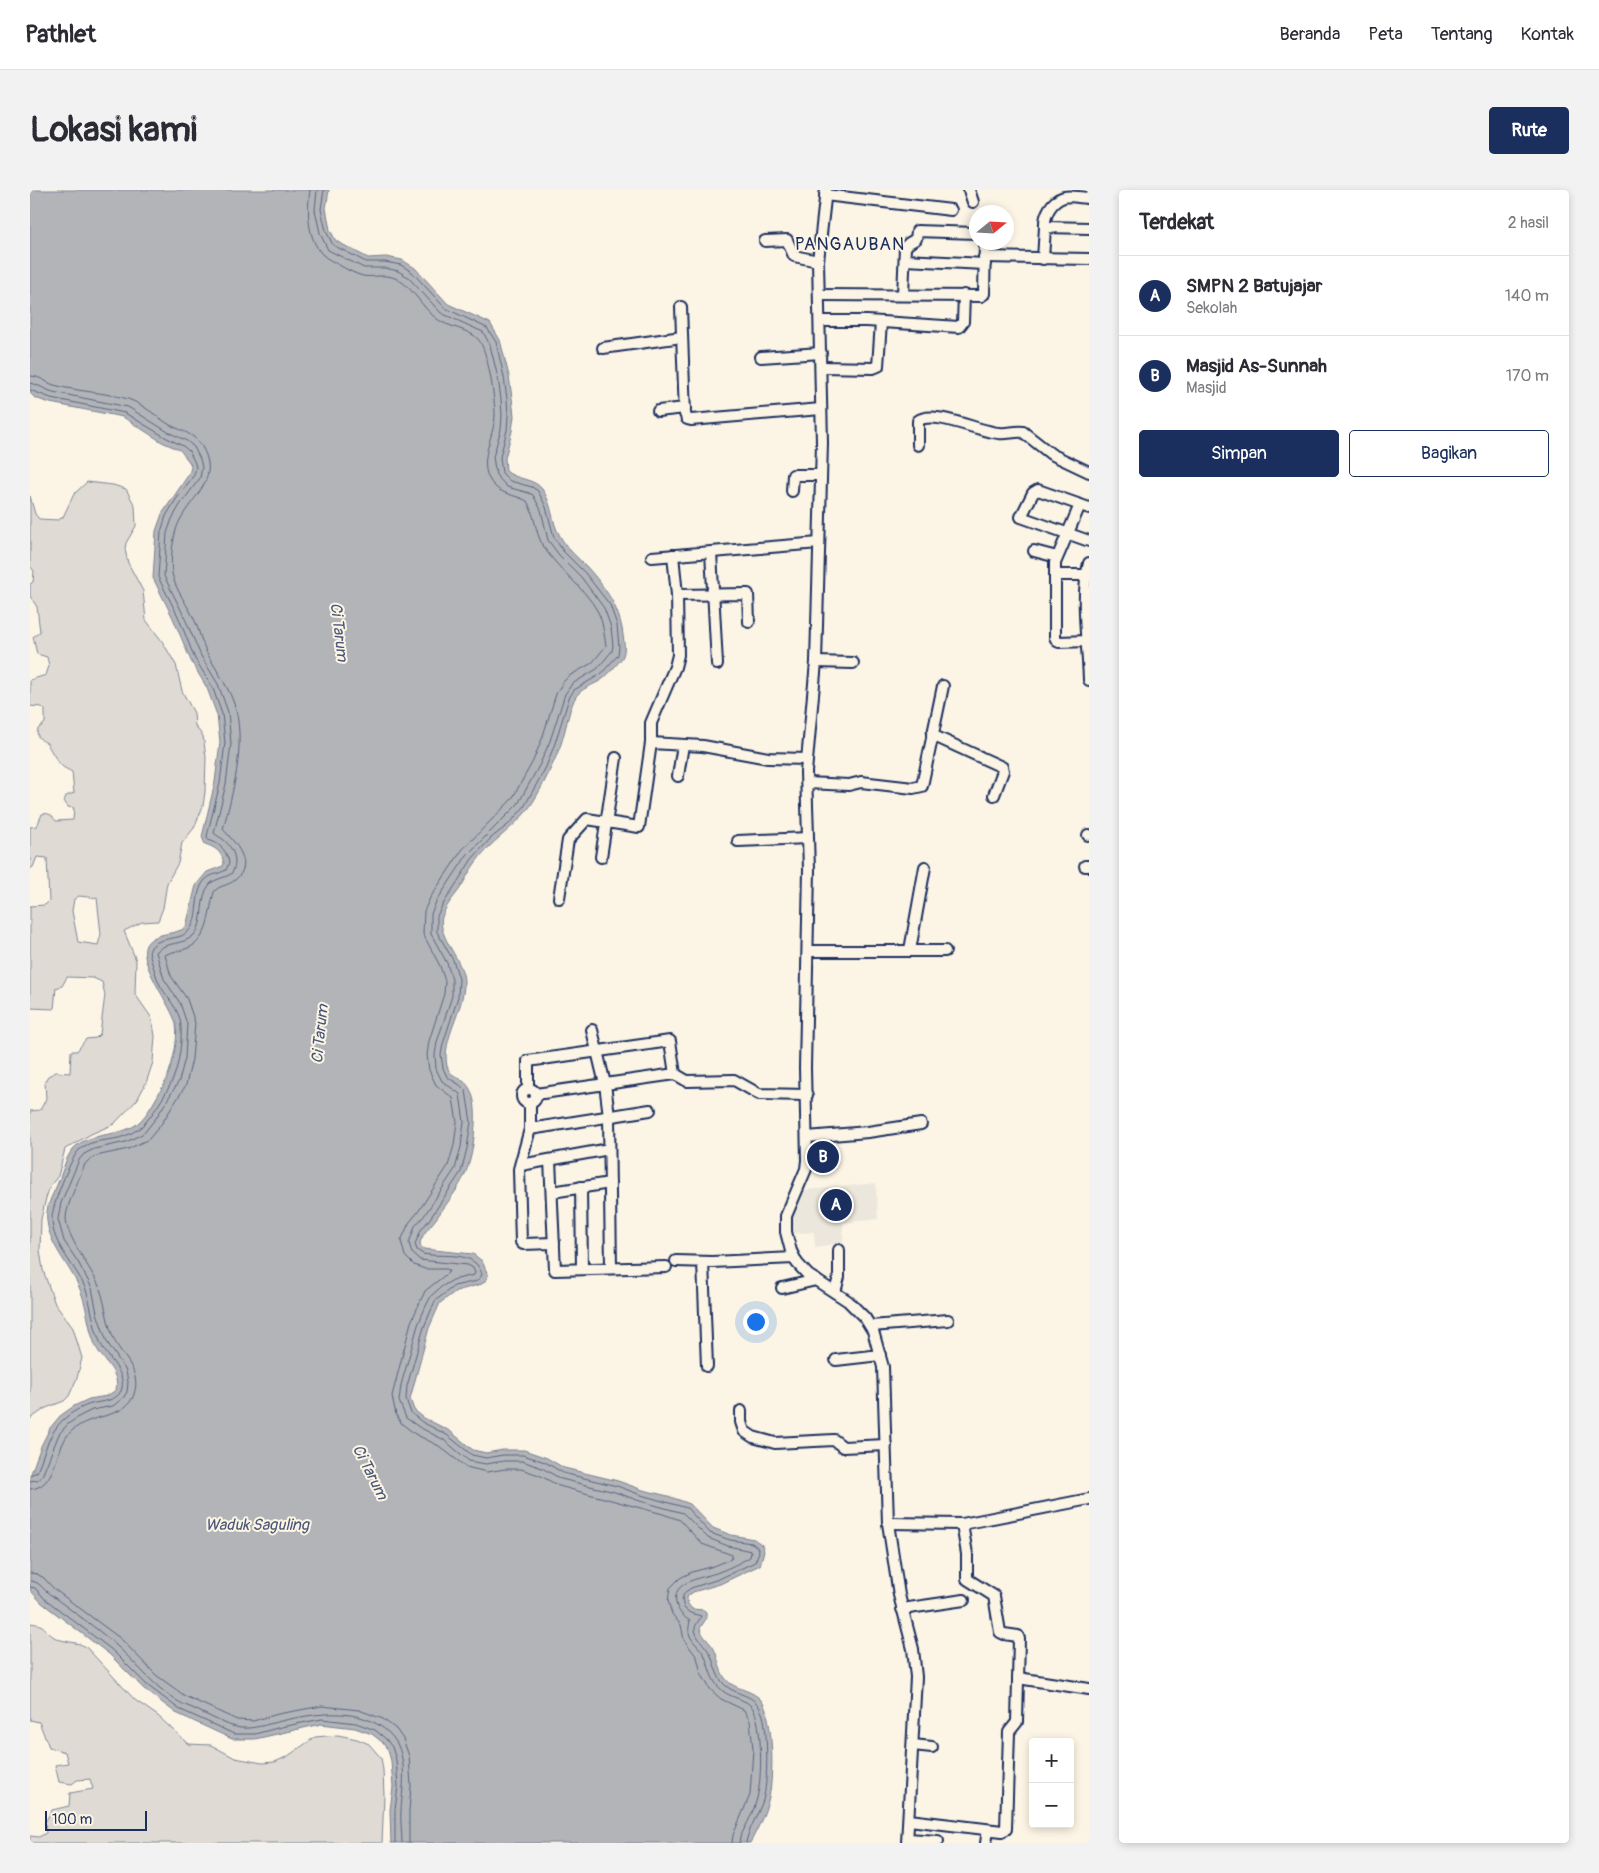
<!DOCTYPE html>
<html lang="id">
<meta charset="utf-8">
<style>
body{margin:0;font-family:Pangolin,sans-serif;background:#f2f2f3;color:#2b2b33}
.controls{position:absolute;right:15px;bottom:15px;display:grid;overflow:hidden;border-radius:5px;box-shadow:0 2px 8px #0003}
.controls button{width:45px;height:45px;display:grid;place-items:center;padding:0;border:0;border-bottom:1px solid #e1e1e2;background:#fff;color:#2b2b33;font:25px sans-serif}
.compass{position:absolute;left:939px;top:15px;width:45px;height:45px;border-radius:50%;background:#fff;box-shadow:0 2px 8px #0003;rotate:72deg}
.scale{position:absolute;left:15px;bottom:12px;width:102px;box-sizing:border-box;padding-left:5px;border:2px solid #1b2f5e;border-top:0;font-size:14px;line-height:18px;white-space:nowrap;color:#1b2f5e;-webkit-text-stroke:4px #fcf5e5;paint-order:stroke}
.you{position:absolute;left:725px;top:1131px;width:18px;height:18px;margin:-12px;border:4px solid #fff;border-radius:50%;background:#1a73e8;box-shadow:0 0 0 8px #1a73e833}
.badge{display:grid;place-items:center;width:32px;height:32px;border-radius:50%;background:#1b2f5e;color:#fff;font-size:16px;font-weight:700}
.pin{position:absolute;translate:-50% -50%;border:2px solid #fff;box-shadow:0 1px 5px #0006}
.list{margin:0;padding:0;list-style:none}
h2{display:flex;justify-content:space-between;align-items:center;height:65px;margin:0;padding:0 20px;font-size:21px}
h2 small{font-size:16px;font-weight:400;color:#7c7c81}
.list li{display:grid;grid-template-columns:32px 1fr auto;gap:15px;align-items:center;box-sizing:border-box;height:80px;padding:0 20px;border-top:1px solid #e1e1e2}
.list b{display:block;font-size:19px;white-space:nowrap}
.list p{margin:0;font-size:16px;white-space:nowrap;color:#7c7c81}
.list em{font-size:16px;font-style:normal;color:#7c7c81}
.actions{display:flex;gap:10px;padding:15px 20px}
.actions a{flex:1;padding:11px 0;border:1px solid #1b2f5e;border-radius:5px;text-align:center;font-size:18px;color:#1b2f5e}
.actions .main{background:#1b2f5e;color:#fff}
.map{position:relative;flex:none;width:1059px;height:1653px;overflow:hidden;border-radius:5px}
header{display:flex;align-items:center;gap:30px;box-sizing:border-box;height:70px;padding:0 25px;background:#fff;border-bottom:1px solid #e1e1e2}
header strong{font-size:24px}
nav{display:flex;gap:28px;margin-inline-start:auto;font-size:18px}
.intro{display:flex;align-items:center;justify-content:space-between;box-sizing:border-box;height:120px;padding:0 30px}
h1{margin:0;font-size:35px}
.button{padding:12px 22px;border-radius:5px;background:#1b2f5e;color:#fff;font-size:18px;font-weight:700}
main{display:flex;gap:30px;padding:0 30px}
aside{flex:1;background:#fff;border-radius:5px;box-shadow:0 2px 8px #0003}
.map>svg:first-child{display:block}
.built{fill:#ece7dc}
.green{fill:#dfdbd4;stroke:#7d8599;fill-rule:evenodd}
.water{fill:#b2b4b8;stroke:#767f94}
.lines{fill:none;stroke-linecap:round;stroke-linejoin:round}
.shore{stroke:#576482;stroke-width:1}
.minor-casing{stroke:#1b2f5e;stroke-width:14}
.minor{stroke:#fcf5e5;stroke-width:10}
.labels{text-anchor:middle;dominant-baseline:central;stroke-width:4;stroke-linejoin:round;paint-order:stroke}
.water-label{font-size:16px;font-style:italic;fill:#485779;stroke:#fcf5e5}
.quarter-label{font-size:18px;letter-spacing:1px;fill:#1b2f5e;stroke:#fcf5e5}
</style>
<header>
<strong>Pathlet</strong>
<nav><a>Beranda</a><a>Peta</a><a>Tentang</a><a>Kontak</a></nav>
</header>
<div class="intro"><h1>Lokasi kami</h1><a class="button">Rute</a></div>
<main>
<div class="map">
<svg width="1059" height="1653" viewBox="0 0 1059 1653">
<rect width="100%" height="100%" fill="#fcf5e5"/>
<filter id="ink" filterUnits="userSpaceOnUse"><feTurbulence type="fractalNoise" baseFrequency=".02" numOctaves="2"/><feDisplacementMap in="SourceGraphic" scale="10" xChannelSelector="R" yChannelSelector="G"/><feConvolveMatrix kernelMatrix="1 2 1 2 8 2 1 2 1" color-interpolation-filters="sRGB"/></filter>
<g filter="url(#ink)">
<!-- built -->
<polygon class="built" points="846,993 848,1029 813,1033 813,1053 785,1057 784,1042 759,1044 767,1001"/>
<!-- green -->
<g class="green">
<path d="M57,292L83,295L96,299L105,316L106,336L96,353L95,359L98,373L113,401L116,430L132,451L146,475L152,501L164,523L165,536L173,546L176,567L175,602L173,616L164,638L152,653L148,673L137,693L133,718L128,731L112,732L94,741L106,770L105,804L121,827L123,834L125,846L123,872L116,893L107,910L84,934L61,944L35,959L28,986L20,996L16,1008L11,1029L10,1060L13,1080L25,1114L43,1138L52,1168L47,1188L39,1206L34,1211L16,1218L0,1229V921L10,920L16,909L15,891L18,886L26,882L40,883L41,861H47L56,849L66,848L70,844L75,805L72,792L63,788L37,787L32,796L26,798L24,819L0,818V716L15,715L19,711L17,668L7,667L3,677L0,679V637L7,636L12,624C19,622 22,626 26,631L43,630L44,618L38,617L34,611L36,606L44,603L42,582C39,580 33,578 31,575C28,573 18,556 17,553C11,550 5,547 8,539L15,533V520L12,517L0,516V490L16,485L19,476L17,467L7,464L3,447L10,442L7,417L0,406V394L3,392L4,381L0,376V306L5,324L9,329L28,330L33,327L44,304ZM49,706L67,708L71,744L68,755L48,752L42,721L44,709Z"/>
<path d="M0,1433C18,1435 12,1439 24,1447C34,1453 47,1451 56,1457L105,1510L128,1526L158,1554L181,1555L205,1568L232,1573L245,1572L258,1566L285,1547L308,1545L327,1549L339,1554L351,1568L353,1580L354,1606L352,1653H0V1646L9,1647L16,1643L15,1632L22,1620L39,1616L40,1603L63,1599L60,1589L47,1590L42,1594L29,1592L25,1575L38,1573L35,1562L19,1557L9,1532L0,1530Z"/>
</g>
<!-- water -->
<path class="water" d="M0,0H299L296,18L300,40L306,51L338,68L356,67L372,70L385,78L418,114L460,133L470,150L479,186L482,208L484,226L482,241L475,268L476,281C486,290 504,288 512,299C523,314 521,332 530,346C537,359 547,367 557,377C575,397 590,418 593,445C594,452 596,461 592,468C588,473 578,485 574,488C564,496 550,497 544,510C538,523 536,539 531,554C524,573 508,608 495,623C480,641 459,653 446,672C439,681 435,691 429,700C423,708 415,717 412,727C407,747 433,769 434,791C435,820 411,849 417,876C420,886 426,885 433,891C445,899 446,921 445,934C444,950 442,969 435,984C429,998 417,1013 408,1026C402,1035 393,1042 390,1053L391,1057L394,1059L443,1064L452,1071L458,1085L456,1090L452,1094L426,1101L410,1113L399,1138L380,1209L384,1220L394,1228L420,1241L443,1260L456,1263L473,1260H494L517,1268L534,1278L588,1291L613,1300L638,1306L660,1314L683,1338L701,1345L724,1349L732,1355L734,1361L730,1375L690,1394L663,1402L657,1407L658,1414L662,1419L674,1420L676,1422V1429L670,1438C672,1446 678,1450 683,1457C690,1469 688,1485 701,1494C711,1500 723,1501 731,1510C744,1526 744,1592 738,1611C734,1626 727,1640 720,1653H361L360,1620L363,1597L361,1571L358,1560L352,1552L342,1544L325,1538L291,1534L225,1549H202L146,1523L114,1499L79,1464L12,1413L0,1400V1286L11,1256L20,1238L30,1226L44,1216L59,1209L77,1206L86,1200C90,1182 73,1171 66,1157C58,1139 58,1120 51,1102C42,1077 20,1058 17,1031C15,1018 22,1006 27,995C32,985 34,972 40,963C55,940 87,949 107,934C118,925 126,908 133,896C141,883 149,850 146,834C142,816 107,772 116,755C124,741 145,746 156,737L166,695L177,682L193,676L194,673C192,662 185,657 175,654L172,647L185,592L190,552L187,525L177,498L161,471L143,428L123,388L126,341L132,324L159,284L161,277L160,273L150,260L132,252L93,227L20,213L5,208L0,203Z"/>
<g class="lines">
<!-- shore -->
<g class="shore">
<path d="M280,0C277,20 277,49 293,65C297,69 304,72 309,75C316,79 325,84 333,86C344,88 356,83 367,89C383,97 392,118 407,129C417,137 439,139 448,149C458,160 465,209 465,226C464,247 447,272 461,292C470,305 484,304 497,311C505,325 505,341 512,354C527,380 554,396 568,422C573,432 574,444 576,456L562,473L539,486L533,492L526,504L512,549L503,571L482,609L432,660L400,708L394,721L393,744L410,776L415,791L414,804L399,851L397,865L399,880L406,895L423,908L427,932L424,955L418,976L388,1022L379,1033L371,1051L375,1066L384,1075L395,1079H417L419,1082L395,1101L381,1132L362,1206L366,1225L371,1233L385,1244L409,1256L436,1277L457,1282L475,1279H491L509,1285L529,1296L633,1324L650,1330L672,1354L702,1365L701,1369L684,1376L662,1382L650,1388L640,1398L638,1411L642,1424L651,1435L654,1450L667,1467L671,1483L680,1499L691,1509L714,1520L720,1531L723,1559L720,1605L703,1645L702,1653"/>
<path d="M287,0L285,20L290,43L298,60L334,78H355L368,81L378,87L411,123L453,142L460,155L468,188L471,209L472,226L471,239L463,267L466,285L477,297L499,303L503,305L511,320L518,350L529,365L551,387L574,418L581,437L583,456L582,461L567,479L542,494L535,504L520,551L510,574L488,614L437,665L406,712L401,724V744L417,773L422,790V806L407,852L405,865L406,879L412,891L430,904L434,932L431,957L425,979L394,1026L385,1036L379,1053L382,1063L390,1070L438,1075L443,1078L445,1083L444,1085L423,1090L411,1097L401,1106L395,1118L388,1135L371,1195L369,1211L376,1228L389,1237L414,1250L439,1271L456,1274L474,1271H492L512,1278L531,1289L585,1302L610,1311L653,1323L678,1348L698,1356L721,1361L720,1367C710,1373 699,1378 689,1382C674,1388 641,1390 646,1413C648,1422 654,1427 660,1431C659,1436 658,1440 660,1446C663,1453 670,1457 674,1464C680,1477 680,1491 693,1501C701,1508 716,1509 722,1517C733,1532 732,1591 727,1608C724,1621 717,1634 710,1647L709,1653"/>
<path d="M294,0L291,19L296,41L303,55L336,72H355L371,75L382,82L415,118L457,138L466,152L474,187L477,209L478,226L477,240L470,267L472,283L480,291L502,297L508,301L516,317L524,347L533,361L555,383L580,415L587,435L589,457L588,465L571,484L544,500L539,508L525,553L516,577L494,617L479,634L461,648L442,669L412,716L407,726V742L423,770L429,789L428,807L413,854L411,865L413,878L417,887L430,895L436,901L441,932L437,958L431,982L399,1030L391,1040L385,1054L387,1060L393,1064C413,1068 446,1059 452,1085L447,1091L424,1096L405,1111L394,1137L377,1196L376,1209L381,1223L392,1232L417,1245L442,1265L456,1268L473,1265H493L515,1272L533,1283L587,1296L611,1305L657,1318L680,1343L700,1350L722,1353L727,1357L729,1362L725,1372L689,1389L661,1398L654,1403L652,1410L654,1418L660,1423L671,1426C670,1430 665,1434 665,1439C666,1448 673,1453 677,1459C686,1471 684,1486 696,1496C712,1508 726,1503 733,1526C738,1543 738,1594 733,1610C729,1623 717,1642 716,1653"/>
<path d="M0,186C10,186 15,192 24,195C49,202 74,202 98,209C113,214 127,227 140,235C152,241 164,244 171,255C192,289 163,304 149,332C143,344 140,370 142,383C144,398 159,417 165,431C169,441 172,453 177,463C187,482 200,498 206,520C215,559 203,602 193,639C204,652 226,673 205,690C198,696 189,695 184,702C179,720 179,750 158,758C151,761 142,761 135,765L141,786L157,809L165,833L162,869L156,895L132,933L119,949L98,959L66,966L59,970L55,974C50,987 36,1016 36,1028C36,1045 59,1076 67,1092C75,1107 76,1130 83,1147C89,1162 102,1172 105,1187C107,1194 105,1203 102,1209C89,1231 56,1222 37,1246C25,1263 25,1298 0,1299"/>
<path d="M0,193C8,194 15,200 23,202L98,217L138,242L157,251L164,257L170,269L172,277L170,288L150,315L142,329L137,343L134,386L153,424L171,466L188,494L198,522L201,554L196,594L184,643C187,646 190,647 194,650C204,659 209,673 201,684C194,688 185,689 180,694C168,707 176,732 164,745C153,756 135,751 126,762L134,789L150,813L157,834L155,868L149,891L126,928L114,943L96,952L64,959L54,964L49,970L31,1013L28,1029L34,1051L48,1072L62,1098L67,1123L77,1152L96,1181L98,1192L97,1202L93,1208L83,1216L62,1220L50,1226L38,1234L29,1244L12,1286L7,1290L0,1291"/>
<path d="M0,200L21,208L95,223L135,247L153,256L159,261L164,271L166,277L164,285L145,311L136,326L131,342L128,387L148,426L165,469L182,496L192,524L195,553L190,593L177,646L178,650C190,653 197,661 199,673L196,680C189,684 181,684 175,690C162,704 172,733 155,744C144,751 124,746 119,762C121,771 125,782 128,791C135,807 151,819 151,837C152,853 149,874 143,889C138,901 121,928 112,936C108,940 100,944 95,946C80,952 62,948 49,960C41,967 21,1018 22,1029C22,1056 47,1076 56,1100C62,1117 63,1137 71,1154C77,1168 98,1184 91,1201C86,1212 70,1211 61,1214C51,1217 42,1222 34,1229C19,1242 14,1264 7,1282L0,1285"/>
<polyline points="0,1383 7,1384 14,1388 24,1399 91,1449 126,1485 155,1506 207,1530 223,1531 248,1524 292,1516 329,1520 353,1529 366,1539 373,1549 379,1566 381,1596 379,1621 379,1653"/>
<path d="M0,1391C10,1391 13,1400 21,1405C43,1422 66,1437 87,1456C107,1474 130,1504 155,1515C169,1520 197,1537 211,1538C225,1539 237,1534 251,1531C286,1523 331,1516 359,1543C379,1562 373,1595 371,1619C370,1630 372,1642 372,1653"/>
<polyline points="0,1397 5,1398 15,1409 82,1460 117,1495 149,1519 204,1544 225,1544 251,1537 292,1529 326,1533 345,1540 356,1549 362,1557 366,1570 368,1596 365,1620 365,1653"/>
</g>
<defs>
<g id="minor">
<polyline points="796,0 788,71 792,253 786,472 776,582 779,680 775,878 777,970 776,979 756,1026 756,1042 761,1061 767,1073 778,1085 818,1111 835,1128 843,1141 853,1177 858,1333 869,1405 883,1459 886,1487 877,1653"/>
<polyline points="939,0 943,12"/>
<polyline points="795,5 921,20"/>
<path d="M1015,37C1014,25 1021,11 1034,7C1041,5 1052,8 1059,8"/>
<polyline points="735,51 757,50 764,66 788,71"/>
<polyline points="954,67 1059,69"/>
<polyline points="1013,69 1015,37 1059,38"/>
<polyline points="875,70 955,74"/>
<polyline points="789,105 951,106 954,104 955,52"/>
<polyline points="873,105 875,57 879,53 886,49 887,41 946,43"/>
<polyline points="651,117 655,224 657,229 661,230 791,219"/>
<polyline points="790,131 837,131 929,137 933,132 934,105"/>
<polyline points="573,158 652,147"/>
<polyline points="731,167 791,163"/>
<polyline points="792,177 843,178 848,176 851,132"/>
<polyline points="628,221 655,218"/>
<path d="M888,255V231C903,219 950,242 969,243C977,244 985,241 993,242L1021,264L1059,282"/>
<polyline points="762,301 763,285 791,285"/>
<polyline points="1050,315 1025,373 1025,447 1027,451 1029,452 1058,451"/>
<polyline points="1059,318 1008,300 1003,303 991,327 1059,351"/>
<polyline points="1004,361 1027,367"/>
<polyline points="681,362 687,474"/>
<polyline points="622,367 789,353"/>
<path d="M1059,373C1050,407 1058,454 1059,490"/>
<polyline points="1025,385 1056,385"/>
<polyline points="647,405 718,404 719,432"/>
<polyline points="786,472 823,473"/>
<polyline points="902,545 972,577 973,581 964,605"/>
<polyline points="621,553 673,556 738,568 777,569"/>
<polyline points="648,586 653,555"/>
<polyline points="777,593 819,595 831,592 883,598 892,596 913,496"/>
<polyline points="1058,645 1059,645"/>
<polyline points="708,651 778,648"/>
<polyline points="571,667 586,568"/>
<polyline points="1055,676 1059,676"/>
<polyline points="529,708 538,650 557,629 609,637 621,553 621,533 645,477 648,465 647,405 643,365"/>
<polyline points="880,760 895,677"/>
<polyline points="778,761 915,761"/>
<polyline points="562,840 575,894 579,926 581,1078"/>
<polyline points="498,898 498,871 640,851 645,884"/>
<circle cx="499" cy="906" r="7"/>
<polyline points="506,904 645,884 657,891 704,890 729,904 777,905"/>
<polyline points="500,913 500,939 489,979 491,1052 493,1054 524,1053"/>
<polyline points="500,939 620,920"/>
<polyline points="777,947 838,942 891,934"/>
<polyline points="520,970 525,1080 636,1077"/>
<polyline points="491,975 579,959"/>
<polyline points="551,997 552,1079"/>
<polyline points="522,1002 580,993"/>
<polyline points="646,1071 682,1072 764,1068"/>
<polyline points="673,1072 677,1176"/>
<polyline points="752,1098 786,1090"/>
<polyline points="805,1102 809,1087 809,1060"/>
<polyline points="841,1136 918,1130"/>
<polyline points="806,1170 850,1165"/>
<polyline points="711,1221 711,1232 714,1241 723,1247 745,1253 804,1250 813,1257 856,1255"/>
<polyline points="858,1333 932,1334 1059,1309"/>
<polyline points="872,1419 934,1410"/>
<polyline points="988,1488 1059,1499"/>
<polyline points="883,1555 902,1557"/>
<polyline points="879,1630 972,1641 976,1639 979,1542 987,1532 989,1449 988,1446 974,1444 970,1442 964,1406 937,1389 937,1364 932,1334"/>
<polyline points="878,1649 908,1651"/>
<polyline points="956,1653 958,1640"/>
</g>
</defs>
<!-- minor casing -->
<use href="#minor" class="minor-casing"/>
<!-- minor -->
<use href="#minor" class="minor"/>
</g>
</g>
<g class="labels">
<!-- water labels -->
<g class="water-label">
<text transform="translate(309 442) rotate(83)">Ci Tarum</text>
<text transform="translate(290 844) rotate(-84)">Ci Tarum</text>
<text transform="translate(340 1282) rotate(63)">Ci Tarum</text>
<text x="227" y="1335">Waduk Saguling</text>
</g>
<!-- quarter labels -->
<g class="quarter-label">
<text x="820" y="54">PANGAUBAN</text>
</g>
</g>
</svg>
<div class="controls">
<button>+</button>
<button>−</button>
</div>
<svg class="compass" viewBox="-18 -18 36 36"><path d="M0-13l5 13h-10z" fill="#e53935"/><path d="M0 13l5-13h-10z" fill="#7c7c81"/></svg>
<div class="scale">100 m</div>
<div class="you"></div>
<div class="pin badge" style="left:806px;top:1015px">A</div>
<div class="pin badge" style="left:793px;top:967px">B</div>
</div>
<aside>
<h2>Terdekat<small>2 hasil</small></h2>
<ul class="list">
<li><span class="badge">A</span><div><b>SMPN 2 Batujajar</b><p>Sekolah</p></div><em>140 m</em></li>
<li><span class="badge">B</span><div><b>Masjid As-Sunnah</b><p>Masjid</p></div><em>170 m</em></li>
</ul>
<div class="actions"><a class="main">Simpan</a><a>Bagikan</a></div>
</aside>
</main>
